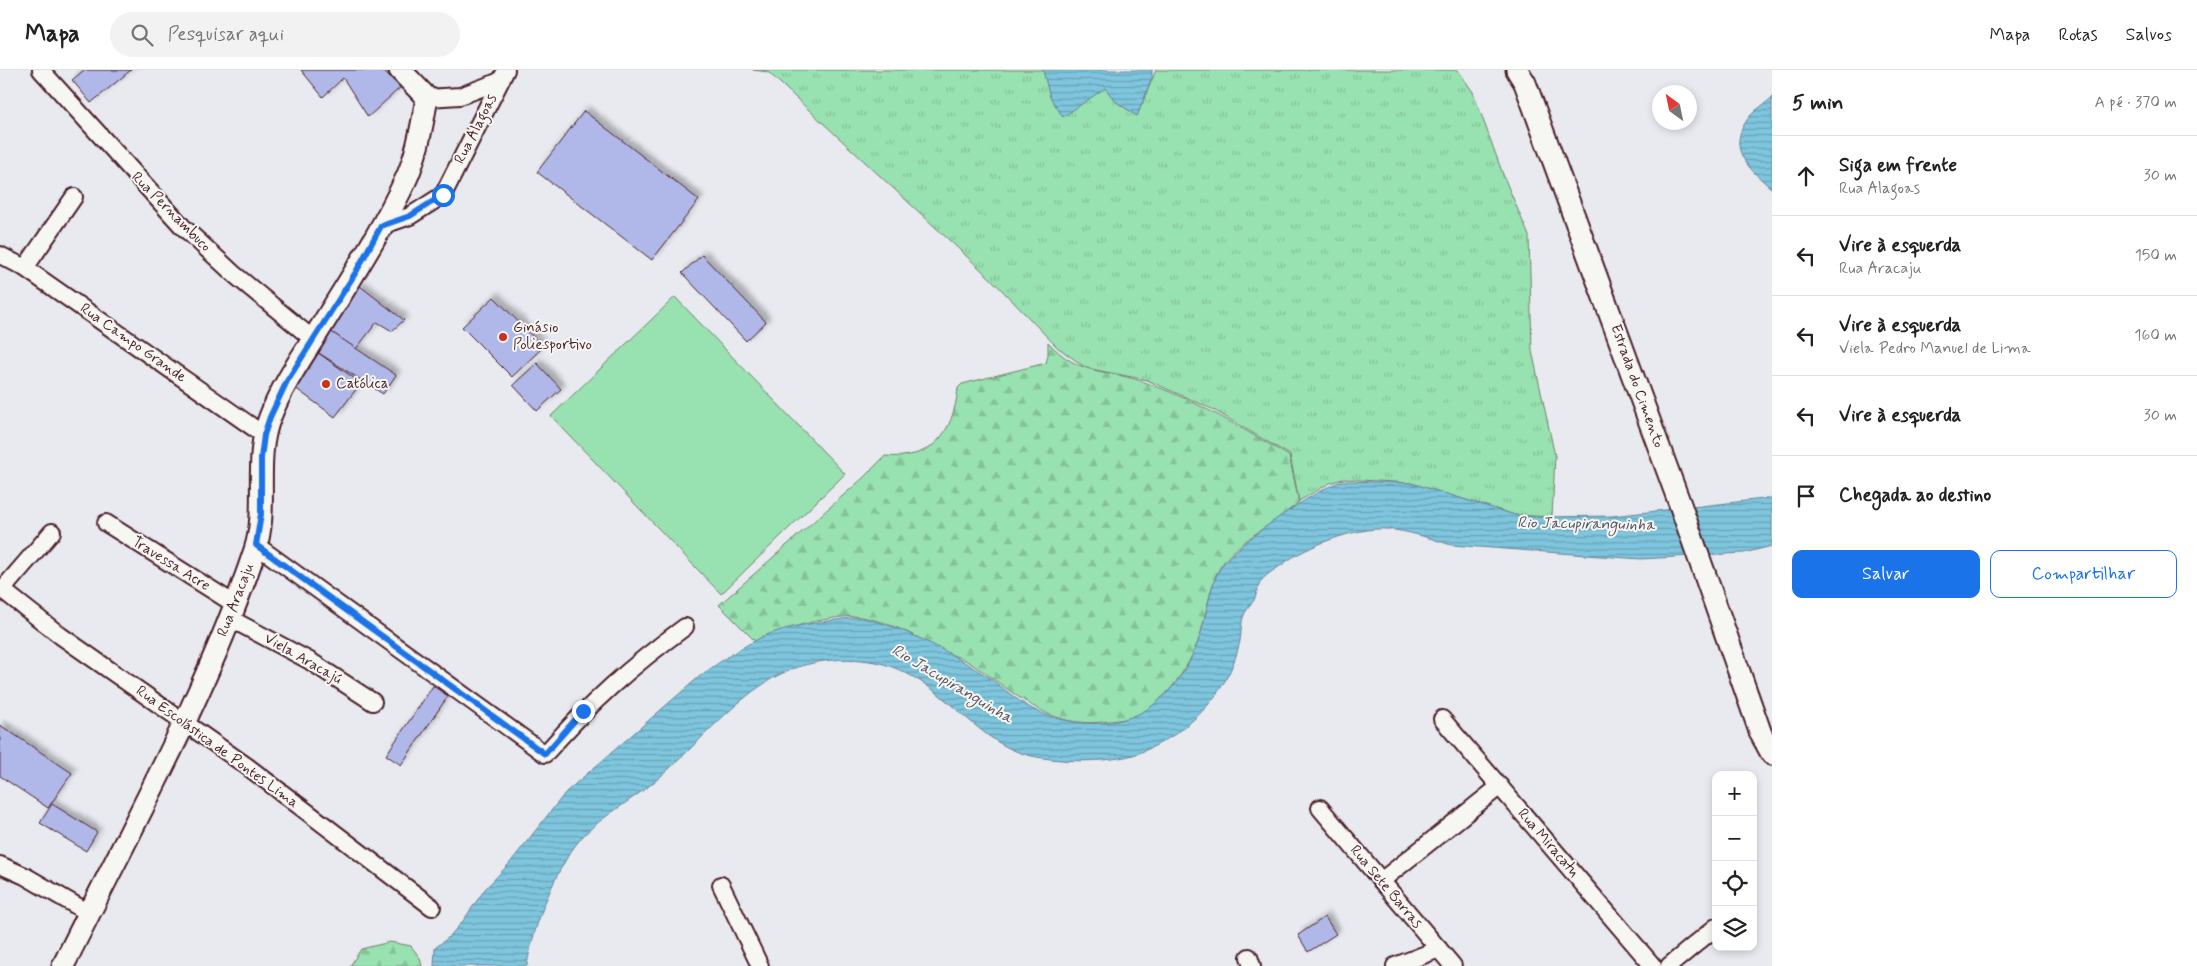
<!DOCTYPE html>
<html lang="pt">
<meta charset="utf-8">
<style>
body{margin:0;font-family:Mynerve,sans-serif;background:#f2f2f2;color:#222}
.controls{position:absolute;right:15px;bottom:15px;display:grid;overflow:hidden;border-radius:10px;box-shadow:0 2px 8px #0003}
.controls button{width:45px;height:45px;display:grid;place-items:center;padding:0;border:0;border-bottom:1px solid #e0e0e0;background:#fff;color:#222;font:25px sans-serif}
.compass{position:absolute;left:1652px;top:15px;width:45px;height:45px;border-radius:50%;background:#fff;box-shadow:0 2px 8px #0003;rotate:327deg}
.stop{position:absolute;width:15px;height:15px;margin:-11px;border:4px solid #1a73e8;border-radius:50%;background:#fff}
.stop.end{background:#1a73e8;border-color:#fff;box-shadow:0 1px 5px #0008}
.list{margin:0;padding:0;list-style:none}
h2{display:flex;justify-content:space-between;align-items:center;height:65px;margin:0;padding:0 20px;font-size:21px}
h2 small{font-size:16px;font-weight:400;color:#767676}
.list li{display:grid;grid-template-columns:32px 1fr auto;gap:15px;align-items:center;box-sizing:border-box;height:80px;padding:0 20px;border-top:1px solid #e0e0e0}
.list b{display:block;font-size:19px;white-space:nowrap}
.list p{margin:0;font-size:16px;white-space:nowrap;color:#767676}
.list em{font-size:16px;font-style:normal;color:#767676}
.actions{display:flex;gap:10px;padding:15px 20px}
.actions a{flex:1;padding:11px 0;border:1px solid #1a73e8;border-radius:10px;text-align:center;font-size:18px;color:#1a73e8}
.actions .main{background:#1a73e8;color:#fff}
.icon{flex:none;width:28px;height:28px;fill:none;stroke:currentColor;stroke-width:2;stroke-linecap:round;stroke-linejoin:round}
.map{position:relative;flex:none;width:1772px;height:896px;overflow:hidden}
header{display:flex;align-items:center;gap:30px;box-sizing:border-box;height:70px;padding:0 25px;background:#fff;border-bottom:1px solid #e0e0e0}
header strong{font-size:24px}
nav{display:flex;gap:28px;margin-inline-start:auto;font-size:18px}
.search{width:350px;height:45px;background:#f2f2f2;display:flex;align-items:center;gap:12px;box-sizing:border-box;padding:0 18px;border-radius:28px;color:#767676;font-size:19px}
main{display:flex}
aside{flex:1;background:#fff}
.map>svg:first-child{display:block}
.grass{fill:url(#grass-tufts);stroke:#71806e}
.forest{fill:url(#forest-firs);stroke:#71806e}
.park{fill:#98e1b0;stroke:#71806e}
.water{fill:url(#water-rules);stroke:#698396}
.building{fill:#afb8e9;stroke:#4a1f2b;filter:url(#shadow)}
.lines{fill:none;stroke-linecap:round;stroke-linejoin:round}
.minor-casing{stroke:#4a1f2b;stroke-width:20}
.tertiary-casing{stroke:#4a1f2b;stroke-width:25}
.minor{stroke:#f6f6f2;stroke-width:16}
.tertiary{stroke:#f6f6f2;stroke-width:21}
.route{stroke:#1a73e8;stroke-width:6}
.poi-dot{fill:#c8321e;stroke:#f6f6f2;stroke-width:2}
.labels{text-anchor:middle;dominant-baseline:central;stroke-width:4;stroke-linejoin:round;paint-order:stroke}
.street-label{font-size:15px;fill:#4a1f2b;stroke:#f6f6f2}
.poi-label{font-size:15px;fill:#4a1f2b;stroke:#f6f6f2;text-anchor:start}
.water-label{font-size:16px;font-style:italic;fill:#5a5161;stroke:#f6f6f2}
</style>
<header>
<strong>Mapa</strong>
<div class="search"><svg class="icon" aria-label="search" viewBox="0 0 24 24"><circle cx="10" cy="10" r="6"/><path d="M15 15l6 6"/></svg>Pesquisar aqui</div>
<nav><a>Mapa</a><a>Rotas</a><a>Salvos</a></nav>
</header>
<main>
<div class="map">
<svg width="1772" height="896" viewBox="0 0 1772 896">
<defs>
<pattern id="grass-tufts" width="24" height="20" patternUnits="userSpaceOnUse" patternTransform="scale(1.25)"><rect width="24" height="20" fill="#98e1b0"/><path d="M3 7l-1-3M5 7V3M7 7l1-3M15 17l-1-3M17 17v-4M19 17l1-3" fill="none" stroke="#84c198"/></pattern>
<pattern id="forest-firs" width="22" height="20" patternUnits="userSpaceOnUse" patternTransform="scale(1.25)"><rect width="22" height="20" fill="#98e1b0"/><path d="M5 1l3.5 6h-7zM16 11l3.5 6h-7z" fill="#84c198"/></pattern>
<pattern id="water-rules" width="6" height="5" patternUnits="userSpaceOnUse" patternTransform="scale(1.25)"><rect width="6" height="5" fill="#7ec6de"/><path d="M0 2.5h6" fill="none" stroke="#69a0b4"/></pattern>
<filter id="shadow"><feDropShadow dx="4.5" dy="-4.5" stdDeviation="2.5" flood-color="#0004"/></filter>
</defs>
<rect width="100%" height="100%" fill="#e8eaf0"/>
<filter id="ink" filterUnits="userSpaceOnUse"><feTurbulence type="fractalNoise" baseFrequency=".02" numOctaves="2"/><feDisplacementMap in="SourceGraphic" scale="10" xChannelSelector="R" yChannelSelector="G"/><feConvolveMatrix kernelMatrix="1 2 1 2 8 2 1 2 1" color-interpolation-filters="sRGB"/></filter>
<g filter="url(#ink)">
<!-- grass -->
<polygon class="grass" points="753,0 1043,0 1050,27 1106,18 1115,31 1137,46 1156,0 1458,0 1473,22 1504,107 1529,166 1532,281 1555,386 1552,447 1515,445 1411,413 1343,409 1330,413 1299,431 1290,385 1212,339 1147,310 1086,298 1057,277 990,208 768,2"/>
<!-- forest -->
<g class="forest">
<path d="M1048,272C1081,308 1107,298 1147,313C1198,331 1243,359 1289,386L1299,432C1277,452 1237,471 1221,496C1211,511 1206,544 1201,562C1192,593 1171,625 1143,643C1134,648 1120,650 1110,651C1046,662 1014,619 965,590C960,587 953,586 948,583C920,569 892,552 861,547C838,543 775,560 755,571L719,535L863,408L885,386C933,390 953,364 958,318L962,314L1046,293L1048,285Z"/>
<polygon points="390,872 411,876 420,888 422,896 350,896 361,879"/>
</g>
<!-- park -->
<polygon class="park" points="675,227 845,404 721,524 551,346"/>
<!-- water -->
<g class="water">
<polygon points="1043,0 1152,0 1152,8 1137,46 1115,31 1105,18 1063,47 1050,27"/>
<path d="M1772,27V119C1747,97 1724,77 1751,45C1757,38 1766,34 1772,27Z"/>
<path d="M1342,411L1411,413L1515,445L1538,447L1612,446L1772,428V476L1744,483L1641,489L1451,475C1430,468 1408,461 1386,459C1357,457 1306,476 1283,494C1276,499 1263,506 1260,513C1257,518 1257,524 1254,530C1251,535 1246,540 1244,545C1240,554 1242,566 1239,575C1227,626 1187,664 1139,683C1110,694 1047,693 1018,682C991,672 971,651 949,633C929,615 901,597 875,592C840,585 798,592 768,611C725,638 693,680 654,712C632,730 606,744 586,763C558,790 532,859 527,896H434L435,878L449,867L463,851L485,819L509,794L566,722L700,606C721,591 745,574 769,564C788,557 809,554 828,551C839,550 850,547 861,548C899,554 955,585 988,607C1001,616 1013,627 1027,636C1054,651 1087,657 1117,651C1160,643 1189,603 1201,563C1207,543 1210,514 1221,497C1236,474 1316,419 1342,411Z"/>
</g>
<!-- building -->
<g class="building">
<polygon points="84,0 131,0 91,33 72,10"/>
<polygon points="301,0 382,0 402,16 368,47 343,8 323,27"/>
<polygon points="584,41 699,130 652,190 537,102"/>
<polygon points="702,185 766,252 746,271 682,203"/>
<polygon points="360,216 404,250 392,261 377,252 356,279 330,261"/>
<polygon points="494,227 543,277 512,307 462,257"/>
<polygon points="330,261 396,305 383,324 314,280"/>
<polygon points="314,280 361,313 335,347 291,315"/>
<polygon points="537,293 561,319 537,341 513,315"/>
<polygon points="433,616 448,626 401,695 386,685"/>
<polygon points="0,655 72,703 48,738 0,706"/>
<polygon points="52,734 97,762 86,781 40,753"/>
<polygon points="1325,847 1336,864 1308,882 1298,865"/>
</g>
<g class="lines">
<defs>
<g id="minor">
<polyline points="41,0 182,156 235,205 314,270"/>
<polyline points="427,28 460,26 500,11"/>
<polyline points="381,156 410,146 443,125 506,0"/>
<polyline points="0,185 25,198 264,365"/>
<polyline points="25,198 74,127"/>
<polyline points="106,453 236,535"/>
<path d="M256,475L545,684C590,633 630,597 685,557"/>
<polyline points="0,518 61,566 248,697 432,837"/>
<polyline points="2,520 52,462"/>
<polyline points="231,549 310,591 373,632"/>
<polyline points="1442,649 1653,896"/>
<polyline points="1320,738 1453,896"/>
<polyline points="0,795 25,806 89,843"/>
<polyline points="1381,811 1500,716"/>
<polyline points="721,815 760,896"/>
<polyline points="1249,887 1252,896"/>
<polyline points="1395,896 1439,879"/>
<polyline points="1669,896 1716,857"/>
</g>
<g id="tertiary">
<polyline points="1517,0 1525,13 1681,437 1761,664 1772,684"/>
<path d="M63,896C130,759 207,624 255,480C269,437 253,390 270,347C283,313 305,283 324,252C353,205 384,157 407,107C418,82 422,54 427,28L400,0"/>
</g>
</defs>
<!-- minor casing -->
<use href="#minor" class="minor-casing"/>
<!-- tertiary casing -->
<use href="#tertiary" class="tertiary-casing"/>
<!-- minor -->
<use href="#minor" class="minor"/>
<!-- tertiary -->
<use href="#tertiary" class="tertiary"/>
</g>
</g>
<g class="lines" filter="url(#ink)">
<!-- route -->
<polyline class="route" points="443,125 410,146 381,156 356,202 287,311 270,347 264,365 261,388 261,444 256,475 545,684 583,641"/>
</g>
<!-- markers -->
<g class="poi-dot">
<circle cx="503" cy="267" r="5"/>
<circle cx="326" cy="314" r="5"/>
</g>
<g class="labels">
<!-- street labels -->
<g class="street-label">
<text transform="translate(476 59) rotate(-63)">Rua Alagoas</text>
<text transform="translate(171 142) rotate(45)">Rua Pernambuco</text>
<text transform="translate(133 273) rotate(35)">Rua Campo Grande</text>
<text transform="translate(1637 316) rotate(70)">Estrada do Cimento</text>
<text transform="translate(171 494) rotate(32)">Travessa Acre</text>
<text transform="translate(236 530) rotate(-69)">Rua Aracaju</text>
<text transform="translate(303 589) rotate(30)">Viela Aracajú</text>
<text transform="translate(217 677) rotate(36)">Rua Escolástica de Pontes Lima</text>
<text transform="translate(1548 773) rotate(49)">Rua Miracatu</text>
<text transform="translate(1386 817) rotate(50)">Rua Sete Barras</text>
</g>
<!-- poi labels -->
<g class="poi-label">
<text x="513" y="258">Ginásio<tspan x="513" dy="17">Poliesportivo</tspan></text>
<text x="336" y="314">Católica</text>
</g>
<!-- water labels -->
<g class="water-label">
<text transform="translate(1586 454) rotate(1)">Rio Jacupiranguinha</text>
<text transform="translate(952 614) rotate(31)">Rio Jacupiranguinha</text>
</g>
</g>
</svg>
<div class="controls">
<button>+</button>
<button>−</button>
<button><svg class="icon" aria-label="locate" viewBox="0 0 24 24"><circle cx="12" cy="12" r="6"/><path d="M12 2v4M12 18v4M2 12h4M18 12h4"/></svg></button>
<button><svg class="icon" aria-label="layers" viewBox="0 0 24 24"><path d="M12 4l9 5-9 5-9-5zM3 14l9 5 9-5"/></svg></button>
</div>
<svg class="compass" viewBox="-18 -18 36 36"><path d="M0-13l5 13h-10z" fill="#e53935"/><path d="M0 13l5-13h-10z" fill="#767676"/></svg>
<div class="stop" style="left:443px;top:125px"></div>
<div class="stop end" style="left:583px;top:641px"></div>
</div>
<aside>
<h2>5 min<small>A pé · 370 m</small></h2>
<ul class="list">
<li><svg class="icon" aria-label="ahead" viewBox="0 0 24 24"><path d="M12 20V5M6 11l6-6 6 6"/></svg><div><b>Siga em frente</b><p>Rua Alagoas</p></div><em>30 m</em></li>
<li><svg class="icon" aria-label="left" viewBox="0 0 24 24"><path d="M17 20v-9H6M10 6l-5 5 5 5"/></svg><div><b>Vire à esquerda</b><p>Rua Aracaju</p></div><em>150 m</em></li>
<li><svg class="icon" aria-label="left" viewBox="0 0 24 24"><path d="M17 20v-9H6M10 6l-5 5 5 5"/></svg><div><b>Vire à esquerda</b><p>Viela Pedro Manuel de Lima</p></div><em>160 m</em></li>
<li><svg class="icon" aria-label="left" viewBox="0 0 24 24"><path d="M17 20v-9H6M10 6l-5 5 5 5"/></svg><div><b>Vire à esquerda</b></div><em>30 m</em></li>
<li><svg class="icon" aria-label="arrive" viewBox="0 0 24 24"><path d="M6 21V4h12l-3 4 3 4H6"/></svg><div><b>Chegada ao destino</b></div></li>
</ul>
<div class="actions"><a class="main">Salvar</a><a>Compartilhar</a></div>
</aside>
</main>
